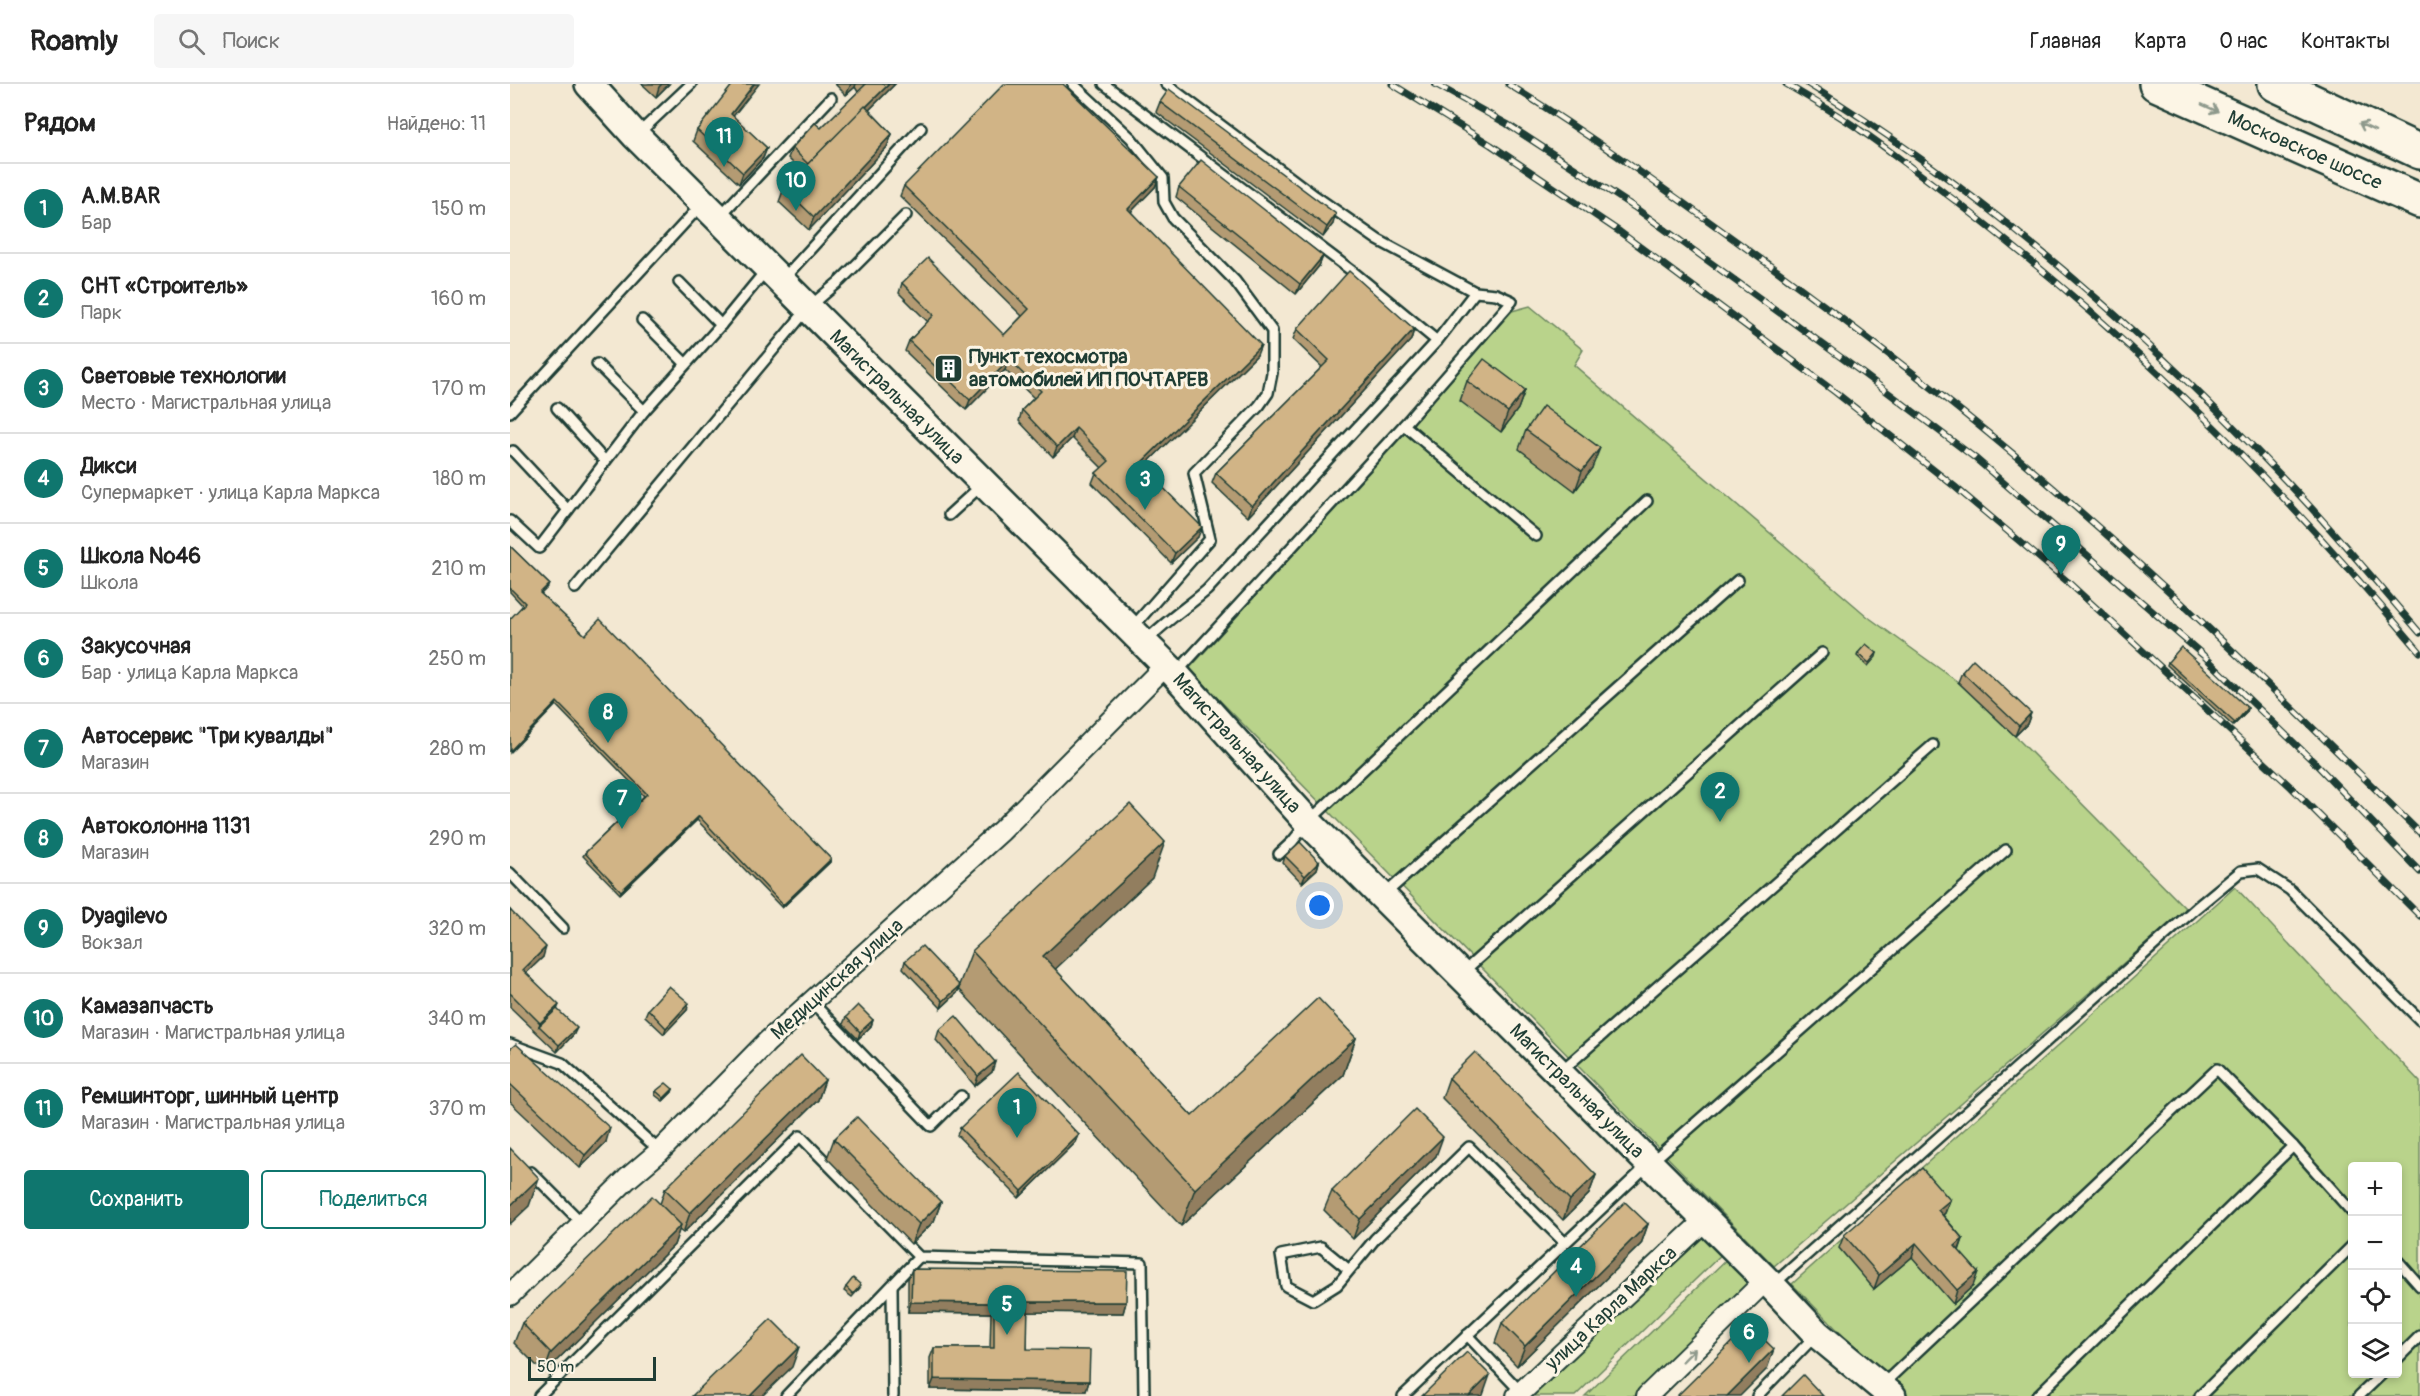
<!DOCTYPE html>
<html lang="ru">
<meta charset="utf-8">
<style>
body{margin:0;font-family:Pangolin,sans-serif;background:#f6f6f6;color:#222}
.controls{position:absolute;right:18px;bottom:18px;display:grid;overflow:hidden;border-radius:6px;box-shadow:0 3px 9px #0003}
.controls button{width:54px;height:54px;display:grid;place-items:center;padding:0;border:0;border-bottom:2px solid #e0e0e0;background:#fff;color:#222;font:30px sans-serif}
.scale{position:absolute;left:18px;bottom:15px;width:128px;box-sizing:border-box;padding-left:6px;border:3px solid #1f3d34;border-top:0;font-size:16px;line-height:21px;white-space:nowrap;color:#1f3d34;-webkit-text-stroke:4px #fcf5e5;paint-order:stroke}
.you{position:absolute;left:810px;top:822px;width:21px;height:21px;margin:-15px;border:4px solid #fff;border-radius:50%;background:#1a73e8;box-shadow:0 0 0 9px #1a73e833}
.badge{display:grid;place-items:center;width:39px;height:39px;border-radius:50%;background:#0f766e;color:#fff;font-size:20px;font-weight:700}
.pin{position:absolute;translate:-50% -50px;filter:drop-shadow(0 2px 3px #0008)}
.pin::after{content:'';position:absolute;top:32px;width:21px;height:18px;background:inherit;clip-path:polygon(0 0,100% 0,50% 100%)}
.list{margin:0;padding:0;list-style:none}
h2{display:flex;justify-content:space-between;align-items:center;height:78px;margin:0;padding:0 24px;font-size:26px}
h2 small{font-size:20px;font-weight:400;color:#767676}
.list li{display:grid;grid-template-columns:39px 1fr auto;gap:18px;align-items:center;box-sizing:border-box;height:90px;padding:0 24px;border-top:2px solid #e0e0e0}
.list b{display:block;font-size:22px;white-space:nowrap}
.list p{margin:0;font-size:20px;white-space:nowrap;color:#767676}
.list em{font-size:20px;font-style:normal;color:#767676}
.actions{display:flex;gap:12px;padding:18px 24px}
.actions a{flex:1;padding:14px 0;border:2px solid #0f766e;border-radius:6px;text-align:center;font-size:21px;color:#0f766e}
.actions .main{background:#0f766e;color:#fff}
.icon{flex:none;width:33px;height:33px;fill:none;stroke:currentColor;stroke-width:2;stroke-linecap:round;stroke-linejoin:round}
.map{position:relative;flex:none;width:1910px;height:1312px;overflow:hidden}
header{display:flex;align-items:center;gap:36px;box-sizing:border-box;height:84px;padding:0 30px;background:#fff;border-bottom:2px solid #e0e0e0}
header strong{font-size:28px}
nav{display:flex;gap:33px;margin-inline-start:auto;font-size:21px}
.search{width:420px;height:54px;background:#f6f6f6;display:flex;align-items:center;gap:15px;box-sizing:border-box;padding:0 21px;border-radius:6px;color:#767676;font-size:22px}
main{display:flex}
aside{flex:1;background:#fff}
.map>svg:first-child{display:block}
.green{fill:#b9d38b;stroke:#6c8860;stroke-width:1.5;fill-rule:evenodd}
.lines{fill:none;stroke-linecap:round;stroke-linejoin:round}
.lane-casing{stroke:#1f3d34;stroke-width:14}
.street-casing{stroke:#1f3d34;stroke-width:24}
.secondary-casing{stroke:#1f3d34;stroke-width:32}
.highway-casing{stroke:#1f3d34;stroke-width:38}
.lane{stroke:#fcf5e5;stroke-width:9}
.street{stroke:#fcf5e5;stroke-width:20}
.secondary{stroke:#fcf5e5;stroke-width:27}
.highway{stroke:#fcf5e5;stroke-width:33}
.rail-casing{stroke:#1f3d34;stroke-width:7}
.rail{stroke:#fcf5e5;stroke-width:4.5;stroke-dasharray:14;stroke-linecap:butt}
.wall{fill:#b49b73;stroke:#1f3d34;stroke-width:1.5}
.shaded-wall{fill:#927e5e;stroke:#1f3d34;stroke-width:1.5}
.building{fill:#d1b486;stroke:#1f3d34;stroke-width:1.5}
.oneway{stroke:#8e998c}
.labels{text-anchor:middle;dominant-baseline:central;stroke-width:6;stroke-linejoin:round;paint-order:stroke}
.street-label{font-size:20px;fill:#1f3d34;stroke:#fcf5e5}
.poi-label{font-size:20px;font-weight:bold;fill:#1f3d34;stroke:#fcf5e5;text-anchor:start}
</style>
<header>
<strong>Roamly</strong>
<div class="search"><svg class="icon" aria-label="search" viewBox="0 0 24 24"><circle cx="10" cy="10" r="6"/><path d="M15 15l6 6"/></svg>Поиск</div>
<nav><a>Главная</a><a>Карта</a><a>О нас</a><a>Контакты</a></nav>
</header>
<main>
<aside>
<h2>Рядом<small>Найдено: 11</small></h2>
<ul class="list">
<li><span class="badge">1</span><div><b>А.М.BAR</b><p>Бар</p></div><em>150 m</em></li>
<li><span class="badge">2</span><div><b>СНТ «Строитель»</b><p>Парк</p></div><em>160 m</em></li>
<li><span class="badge">3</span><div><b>Световые технологии</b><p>Место · Магистральная улица</p></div><em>170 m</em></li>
<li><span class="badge">4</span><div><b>Дикси</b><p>Супермаркет · улица Карла Маркса</p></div><em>180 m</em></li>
<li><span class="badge">5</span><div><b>Школа №46</b><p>Школа</p></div><em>210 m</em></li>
<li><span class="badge">6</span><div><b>Закусочная</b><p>Бар · улица Карла Маркса</p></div><em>250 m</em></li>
<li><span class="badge">7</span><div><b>Автосервис &quot;Три кувалды&quot;</b><p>Магазин</p></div><em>280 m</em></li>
<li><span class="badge">8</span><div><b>Автоколонна 1131</b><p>Магазин</p></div><em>290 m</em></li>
<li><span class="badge">9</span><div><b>Dyagilevo</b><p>Вокзал</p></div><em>320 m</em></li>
<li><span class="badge">10</span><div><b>Камазапчасть</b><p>Магазин · Магистральная улица</p></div><em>340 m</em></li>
<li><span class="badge">11</span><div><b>Ремшинторг, шинный центр</b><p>Магазин · Магистральная улица</p></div><em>370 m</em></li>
</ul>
<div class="actions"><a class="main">Сохранить</a><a>Поделиться</a></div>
</aside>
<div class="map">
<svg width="1910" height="1312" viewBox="0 0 1910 1312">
<rect width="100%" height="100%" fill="#f3e8d2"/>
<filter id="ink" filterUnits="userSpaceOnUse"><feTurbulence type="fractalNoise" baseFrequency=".0167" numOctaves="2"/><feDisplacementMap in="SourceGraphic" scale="12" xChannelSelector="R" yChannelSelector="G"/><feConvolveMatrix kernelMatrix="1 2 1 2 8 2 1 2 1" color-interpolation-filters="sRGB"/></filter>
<g filter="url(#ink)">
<!-- green -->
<g class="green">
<polygon points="1020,222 1073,266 1064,281 1358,533 1448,598 1505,652 1676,825 1264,1182 679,585 888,355 1002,227"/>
<path d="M1725,803L1910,998V1312H1393L1282,1200ZM1842,1082H1888V1290H1842Z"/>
<polygon points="1194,1138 1219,1163 1065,1312 1014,1312"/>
<polygon points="1224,1168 1251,1196 1132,1312 1075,1312"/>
</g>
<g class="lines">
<defs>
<g id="lane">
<polyline points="563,0 621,54 653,94 654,118 663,134 725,197 762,247 762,289 758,309 749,322 684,389 700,455 622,544"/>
<polyline points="594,0 842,187 927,257"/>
<polyline points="656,0 805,112 868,156 965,208"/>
<polyline points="128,50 181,0"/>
<polyline points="210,132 321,14"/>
<polyline points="273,195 411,44"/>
<polyline points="169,198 211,241"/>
<polyline points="132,236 175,279"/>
<polyline points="87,280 134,327"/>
<polyline points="47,324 95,377"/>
<polyline points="0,328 192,120"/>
<polyline points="3,367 58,426"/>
<polyline points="439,431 473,400"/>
<polyline points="0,437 29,464 134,327 211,241 257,185"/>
<polyline points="65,504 299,223 330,197 396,131"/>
<path d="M635,558C654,538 676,524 697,506L927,257L965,208L986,210L1002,217L894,341"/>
<polyline points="667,588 894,341 1026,452"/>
<polyline points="769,770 782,758 798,738 1137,417"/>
<polyline points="0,789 53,844"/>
<polyline points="874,811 1228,496"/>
<polyline points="953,888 1312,569"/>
<polyline points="301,917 421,1042 451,1012"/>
<polyline points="0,960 52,979 150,1067"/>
<polyline points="1050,988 1423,661"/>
<polyline points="21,1088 72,1139"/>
<polyline points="1888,1177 1910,1202"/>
<polyline points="839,1186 811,1163 771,1171 776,1202 803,1216 827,1201 865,1155 959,1063 1055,1159"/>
<polyline points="1264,1200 1686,824 1731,787 1748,785 1780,806 1910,936"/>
<polyline points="382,1203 383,1312"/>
<polyline points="957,1251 1011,1308"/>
<polyline points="1888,1274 1910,1252"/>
<polyline points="1372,1301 1707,985 1783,1062 1842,1128"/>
<polyline points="29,1312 290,1052 409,1173 632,1179 634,1312"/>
<polyline points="276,1312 409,1173"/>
<polyline points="893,1312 1139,1080 1496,766"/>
<polyline points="1247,1312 1306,1251"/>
<polyline points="1527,1312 1783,1062"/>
<polyline points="1690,1312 1842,1162"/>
<polyline points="1849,1312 1872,1290"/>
</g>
<g id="street">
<polyline points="0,1211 117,1095 150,1067 257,958 491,747 656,581"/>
<polyline points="1007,1312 1195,1136"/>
<polyline points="1137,1312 1256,1196"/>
</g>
<polyline id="secondary" points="79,0 126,52 665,590 798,738 1262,1202 1307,1250 1382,1312"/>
<g id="highway">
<polyline points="1646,0 1910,117"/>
<polyline points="1765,0 1910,68"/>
</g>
</defs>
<!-- lane casing -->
<use href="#lane" class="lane-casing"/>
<!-- street casing -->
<use href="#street" class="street-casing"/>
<!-- secondary casing -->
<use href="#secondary" class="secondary-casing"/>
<!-- highway casing -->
<use href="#highway" class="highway-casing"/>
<!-- lane -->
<use href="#lane" class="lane"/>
<!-- street -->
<use href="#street" class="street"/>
<!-- secondary -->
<use href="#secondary" class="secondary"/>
<!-- highway -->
<use href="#highway" class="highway"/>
<defs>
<g id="rail">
<polyline points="882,0 981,61 1110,148 1325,308 1444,402 1558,498 1781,703 1910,832"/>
<polyline points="925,0 997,40 1124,123 1347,285 1465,374 1693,571 1803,677 1910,788"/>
<path d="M998,0C1079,50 1156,106 1233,162C1316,222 1399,284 1478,349C1630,474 1770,611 1910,749"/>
<path d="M1276,0C1301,15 1326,29 1350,46C1374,62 1396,80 1419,97C1602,233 1764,393 1910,568"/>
<path d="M1298,0C1474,108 1636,249 1778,399C1824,447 1867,499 1910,549"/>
</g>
</defs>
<!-- rail casing -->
<use href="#rail" class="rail-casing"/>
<!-- rail -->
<use href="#rail" class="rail"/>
</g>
<!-- wall -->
<g class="wall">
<polygon points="132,0 159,0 146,13"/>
<polygon points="325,0 385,0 359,26 382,50 377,63 299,146 269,118 274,104 291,87 278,74 282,64 311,44 348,8 345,3 336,11"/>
<polygon points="650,18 823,140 813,153 646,28"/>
<polygon points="223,33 257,64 253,74 229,100 183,57 187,46"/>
<polygon points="649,93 645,103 621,128 747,271 633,383 688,453 661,479 582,399 586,389 592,384 562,354 543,373 509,337 512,326 524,314 495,286 456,326 395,267 399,257 418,238 389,209 392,199 494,251 512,232 390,112 394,102"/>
<polygon points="669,103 813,172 809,182 786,210 666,113"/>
<polygon points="787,245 904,245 901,256 738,433 702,399 706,389 812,283 783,255"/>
<polygon points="957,297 1015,306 1008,325 991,348 950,317"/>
<polygon points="1016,346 1082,384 1065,407 1009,365"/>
<polygon points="0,462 39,500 38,503 31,510 75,551 321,775 320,778 272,824 187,736 110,810 73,772 75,769 134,712 46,621 13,522 0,508"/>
<polygon points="1348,569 1367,569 1366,573 1358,582 1347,572"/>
<polygon points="1658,578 1738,624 1737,628 1723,642 1657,581"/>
<polygon points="1452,588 1521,629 1517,640 1505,652 1448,598"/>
<polygon points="775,772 809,778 807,785 792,799 773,779"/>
<polygon points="642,794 545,885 682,1032 846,954 833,991 671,1142 449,905 447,909 431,924 393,884 395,877 449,901 462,867"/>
<polygon points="0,826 33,873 16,889 47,925 64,950 47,968 0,923"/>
<polygon points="138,925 177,926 154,950 135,932"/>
<polygon points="336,933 363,936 361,942 348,955 333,940"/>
<polygon points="429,946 482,988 465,1002 426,956"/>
<polygon points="0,965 96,1058 70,1084 0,1018"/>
<polygon points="939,994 1086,1091 1079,1110 1053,1136 932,1014"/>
<polygon points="315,996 308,1016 173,1149 169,1146 164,1161 34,1289 4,1259 12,1239 150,1120 155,1105"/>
<polygon points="163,1005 162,1008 153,1017 145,1011 146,1007"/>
<polygon points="450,1044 569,1051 566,1058 509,1114 447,1051"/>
<polygon points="324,1055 431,1118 424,1137 401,1160 317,1074"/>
<polygon points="926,1072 843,1155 814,1126 822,1107"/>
<polygon points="1440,1116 1435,1129 1433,1131 1453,1155 1449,1167 1463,1202 1443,1220 1402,1173 1364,1205 1329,1164 1334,1151"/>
<polygon points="1138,1140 1131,1160 1007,1282 985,1259 992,1239"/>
<polygon points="402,1185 616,1218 613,1229 517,1228 517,1265 579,1297 576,1307 420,1305 420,1274 424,1264 480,1264 481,1229 398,1228 398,1195"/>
<polygon points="336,1203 350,1204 342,1213 334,1207"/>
</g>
<!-- shaded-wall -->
<g class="shaded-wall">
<polygon points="152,0 159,0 146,13 149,3"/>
<polygon points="244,0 249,0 217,40 221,30"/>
<polygon points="341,0 346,0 345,3 336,11"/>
<polygon points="379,0 385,0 294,91 298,81"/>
<polygon points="382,50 377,63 299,146 304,133"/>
<polygon points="257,64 253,74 229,100 233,89"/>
<polygon points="649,93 645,103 614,135 618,125"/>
<polygon points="826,130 823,140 813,153 817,143"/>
<polygon points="813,172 809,182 786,210 790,200"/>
<polygon points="904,245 901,256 738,433 742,422"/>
<polygon points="751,261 747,271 626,390 630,380"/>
<polygon points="499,276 495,286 456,326 460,316"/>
<polygon points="1015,306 1008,325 991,348 998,328"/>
<polygon points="566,344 562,354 543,373 547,363"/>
<polygon points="1090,364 1082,384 1065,407 1072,387"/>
<polygon points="692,443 688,453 661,479 665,469"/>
<polygon points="47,618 46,621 0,669 0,667"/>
<polygon points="1738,624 1737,628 1723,642 1725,639"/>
<polygon points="1521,629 1517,640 1505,652 1509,642"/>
<polygon points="189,732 187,736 110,810 111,807"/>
<polygon points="655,758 642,794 520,909 533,872"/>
<polygon points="321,775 320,778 272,824 273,821"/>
<polygon points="809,778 807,785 792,799 795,792"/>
<polygon points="36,863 33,873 9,896 13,886"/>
<polygon points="450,902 447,909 431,924 433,917"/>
<polygon points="179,919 177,926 154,950 156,944"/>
<polygon points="49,921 45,931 29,942 30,939"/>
<polygon points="363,936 361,942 348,955 350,948"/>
<polygon points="67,944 64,950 47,968 49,961"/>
<polygon points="846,954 833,991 671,1142 685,1105"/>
<polygon points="485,978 482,988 465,1002 468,992"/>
<polygon points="315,996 308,1016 173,1149 180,1129"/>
<polygon points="163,1005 162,1008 153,1017 154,1014"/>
<polygon points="100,1044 96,1058 70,1084 75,1071"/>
<polygon points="569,1051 566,1058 509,1114 512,1107"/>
<polygon points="933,1053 926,1072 843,1155 850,1135"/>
<polygon points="1086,1091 1079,1110 1053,1136 1060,1116"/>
<polygon points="29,1094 19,1122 0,1140 0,1122"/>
<polygon points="1440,1116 1435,1129 1423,1139 1428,1126"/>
<polygon points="431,1118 424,1137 401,1160 409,1140"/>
<polygon points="1138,1140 1131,1160 1007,1282 1015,1262"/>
<polygon points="171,1141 164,1161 34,1289 41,1269"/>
<polygon points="1453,1155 1448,1168 1445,1162"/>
<polygon points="1406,1159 1402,1173 1364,1205 1369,1191"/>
<polygon points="1468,1188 1463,1202 1443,1220 1447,1206"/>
<polygon points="401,1218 484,1219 481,1229 398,1228"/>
<polygon points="518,1218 616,1218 613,1229 514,1228"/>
<polygon points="289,1263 282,1283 252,1312 240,1312"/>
<polygon points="1264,1265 1257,1285 1230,1312 1217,1312"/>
<polygon points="980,1291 973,1311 972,1312 959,1312"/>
<polygon points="424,1295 579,1297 576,1307 420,1305"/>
</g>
<!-- building -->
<g class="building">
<polygon points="223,0 244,0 221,30 257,64 233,89 187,46"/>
<polygon points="354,0 379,0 298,80 282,64 305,39 311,44 355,1"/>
<polygon points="494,0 553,0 649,93 618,125 751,261 630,380 692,443 665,469 586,389 599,377 566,344 547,363 512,326 531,307 499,276 460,316 399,257 424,231 392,199 418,174 494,251 519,225 394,102"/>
<polygon points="659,5 826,130 817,143 650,18"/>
<polygon points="355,22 382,50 304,133 274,104"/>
<polygon points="691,76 813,172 790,200 669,103"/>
<polygon points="839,187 904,245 742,422 706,389 819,276 787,245"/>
<polygon points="974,275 1015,306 998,328 957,297"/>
<polygon points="1033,322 1090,364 1072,387 1016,346"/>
<polygon points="0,462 39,500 30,509 75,551 90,535 321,775 273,821 189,732 111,807 75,769 137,710 47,618 0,667 0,535 15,519 0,504"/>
<polygon points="1356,560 1367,569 1359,579 1348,569"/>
<polygon points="1671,563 1738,624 1725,639 1658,578"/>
<polygon points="1463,575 1521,629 1509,642 1452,588"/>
<polygon points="620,720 655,758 533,872 682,1032 808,914 846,954 685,1105 462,867"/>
<polygon points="790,758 809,778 795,792 775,772"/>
<polygon points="0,826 36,863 13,886 49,921 30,939 0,909"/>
<polygon points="412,862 450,902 433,917 395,877"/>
<polygon points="159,902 179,919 156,944 138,925"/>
<polygon points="348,921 363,936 350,948 336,933"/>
<polygon points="47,925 67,944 49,961 29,942"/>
<polygon points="446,932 485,978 468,992 429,946"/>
<polygon points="6,960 100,1044 75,1071 0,1000 0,965"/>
<polygon points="965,968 1086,1091 1060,1116 939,994"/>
<polygon points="291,971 315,996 180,1129 155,1105"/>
<polygon points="509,988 569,1051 512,1107 450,1044"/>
<polygon points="156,999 163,1005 154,1014 146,1007"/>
<polygon points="905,1025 933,1053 850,1135 822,1107"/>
<polygon points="347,1033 431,1118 409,1140 324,1055"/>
<polygon points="0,1064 29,1094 0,1122"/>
<polygon points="1412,1084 1440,1116 1428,1126 1453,1155 1445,1162 1468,1188 1447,1206 1406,1159 1369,1191 1334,1151"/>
<polygon points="142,1112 171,1141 41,1269 12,1239"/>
<polygon points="1115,1118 1138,1140 1015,1262 992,1239"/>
<polygon points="402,1185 617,1187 616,1218 518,1218 517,1265 580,1266 579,1297 424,1295 424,1264 484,1264 484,1219 401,1218"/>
<polygon points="343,1194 351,1201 343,1210 336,1203"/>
<polygon points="261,1235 289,1263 240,1312 182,1312"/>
<polygon points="1239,1241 1264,1265 1217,1312 1167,1312"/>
<polygon points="957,1268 980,1291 959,1312 912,1312"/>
<polygon points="1293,1291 1313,1312 1272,1312"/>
</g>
<!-- one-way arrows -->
<defs><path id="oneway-shaft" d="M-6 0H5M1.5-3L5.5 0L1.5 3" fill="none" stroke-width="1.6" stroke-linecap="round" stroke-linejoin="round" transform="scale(1.5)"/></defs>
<g class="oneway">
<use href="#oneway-shaft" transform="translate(1700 24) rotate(24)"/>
<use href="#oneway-shaft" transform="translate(1857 43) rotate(-155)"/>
<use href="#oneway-shaft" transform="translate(1179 1271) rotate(-45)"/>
</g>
</g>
<!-- icons -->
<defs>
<symbol id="building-square" viewBox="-11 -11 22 22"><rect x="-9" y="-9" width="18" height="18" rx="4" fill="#1f3d34" stroke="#fcf5e5"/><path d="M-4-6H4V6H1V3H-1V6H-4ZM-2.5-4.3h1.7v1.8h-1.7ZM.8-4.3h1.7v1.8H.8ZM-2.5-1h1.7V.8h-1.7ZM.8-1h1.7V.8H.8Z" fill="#fff"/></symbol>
</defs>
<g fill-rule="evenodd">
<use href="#building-square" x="422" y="268" width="33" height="33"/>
</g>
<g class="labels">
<!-- street labels -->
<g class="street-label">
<text transform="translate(1795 66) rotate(24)">Московское шоссе</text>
<text transform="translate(387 313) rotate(45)">Магистральная улица</text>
<text transform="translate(727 659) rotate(48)">Магистральная улица</text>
<text transform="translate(327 895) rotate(-42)">Медицинская улица</text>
<text transform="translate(1067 1007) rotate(45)">Магистральная улица</text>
<text transform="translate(1101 1224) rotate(-43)">улица Карла Маркса</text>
</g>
<!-- poi labels -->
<g class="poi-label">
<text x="459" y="272">Пункт техосмотра<tspan x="459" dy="23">автомобилей ИП ПОЧТАРЕВ</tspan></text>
</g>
</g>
</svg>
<div class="controls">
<button>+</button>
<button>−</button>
<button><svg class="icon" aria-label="locate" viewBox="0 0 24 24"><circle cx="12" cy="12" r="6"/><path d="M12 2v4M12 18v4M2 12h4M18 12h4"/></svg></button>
<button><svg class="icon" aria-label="layers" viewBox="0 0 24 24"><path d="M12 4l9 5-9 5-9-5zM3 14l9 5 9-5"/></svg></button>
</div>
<div class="scale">50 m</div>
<div class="you"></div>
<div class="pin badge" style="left:507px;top:1054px">1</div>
<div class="pin badge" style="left:1210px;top:738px">2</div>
<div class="pin badge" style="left:635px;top:426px">3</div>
<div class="pin badge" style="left:1066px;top:1213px">4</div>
<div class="pin badge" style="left:497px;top:1251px">5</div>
<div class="pin badge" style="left:1239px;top:1279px">6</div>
<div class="pin badge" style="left:112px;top:745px">7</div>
<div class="pin badge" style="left:98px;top:659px">8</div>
<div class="pin badge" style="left:1551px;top:491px">9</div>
<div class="pin badge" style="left:286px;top:127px">10</div>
<div class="pin badge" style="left:214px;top:83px">11</div>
</div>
</main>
